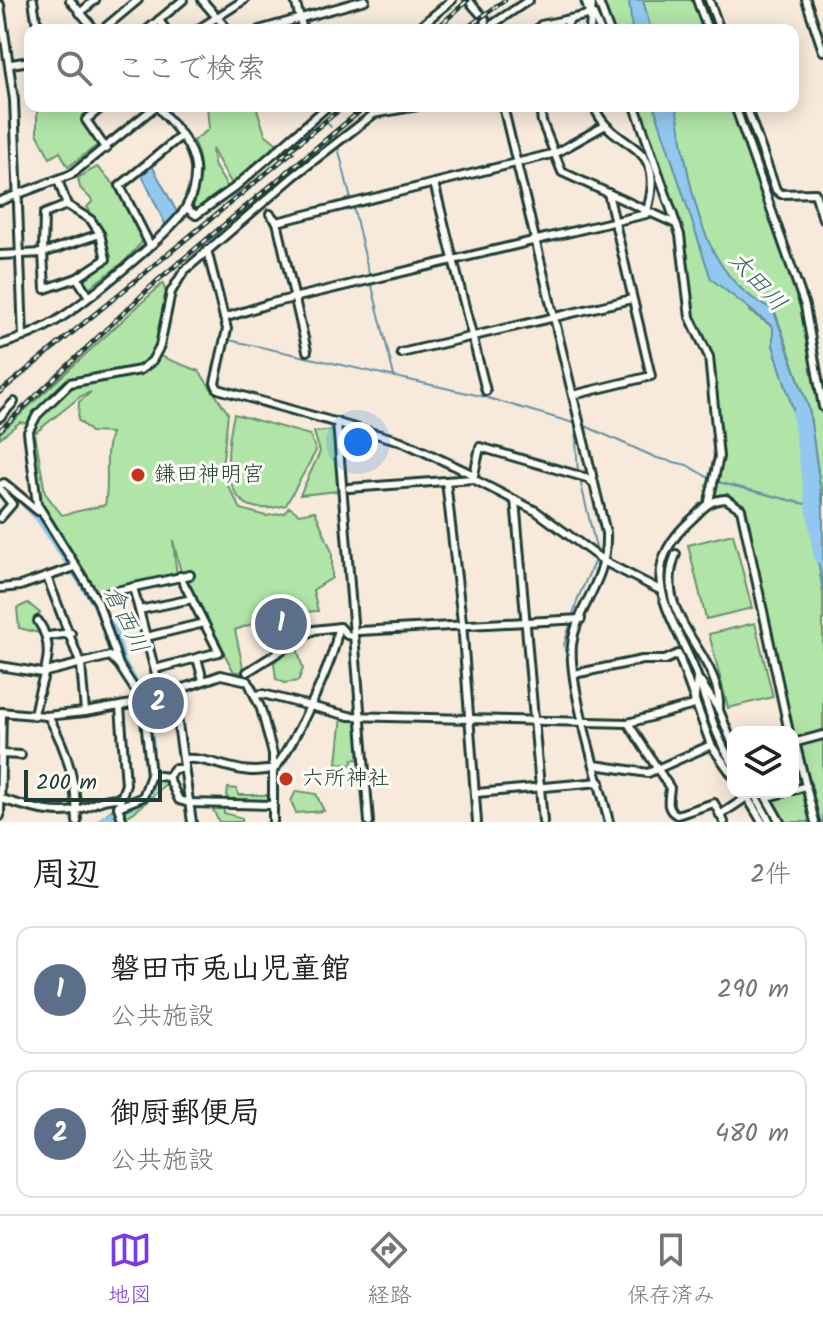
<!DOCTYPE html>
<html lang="ja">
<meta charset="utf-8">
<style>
body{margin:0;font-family:Kalam,"Klee One",sans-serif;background:#f6f6f6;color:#222}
.controls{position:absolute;right:24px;bottom:24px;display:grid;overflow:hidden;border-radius:16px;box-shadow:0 4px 20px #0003}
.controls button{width:72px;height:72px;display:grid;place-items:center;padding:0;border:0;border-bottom:2px solid #e0e0e0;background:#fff;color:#222;font:40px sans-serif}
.scale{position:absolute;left:24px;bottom:20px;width:138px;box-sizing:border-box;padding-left:8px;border:4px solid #1f3d34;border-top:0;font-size:22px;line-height:28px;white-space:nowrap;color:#1f3d34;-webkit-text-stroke:6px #fdfcf7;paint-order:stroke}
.you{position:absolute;left:358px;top:442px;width:28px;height:28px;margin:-20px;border:6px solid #fff;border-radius:50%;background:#1a73e8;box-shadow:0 0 0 12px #1a73e833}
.badge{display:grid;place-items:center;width:52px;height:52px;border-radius:50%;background:#7c3aed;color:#fff;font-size:26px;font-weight:700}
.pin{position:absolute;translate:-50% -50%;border:4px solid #fff;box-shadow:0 2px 8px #0006}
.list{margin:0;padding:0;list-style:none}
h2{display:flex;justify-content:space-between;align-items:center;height:104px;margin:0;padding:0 32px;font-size:34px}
h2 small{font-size:26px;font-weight:400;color:#767676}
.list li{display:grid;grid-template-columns:52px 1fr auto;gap:24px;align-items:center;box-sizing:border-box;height:128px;margin:0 16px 16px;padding:0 16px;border:2px solid #e0e0e0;border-radius:16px}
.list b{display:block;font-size:30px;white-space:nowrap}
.list p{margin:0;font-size:26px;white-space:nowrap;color:#767676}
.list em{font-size:26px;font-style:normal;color:#767676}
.icon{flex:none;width:44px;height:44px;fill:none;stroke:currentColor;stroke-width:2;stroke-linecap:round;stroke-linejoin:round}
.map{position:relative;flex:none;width:823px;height:822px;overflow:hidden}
.search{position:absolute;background:#fff;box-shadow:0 4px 20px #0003;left:24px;right:24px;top:24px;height:88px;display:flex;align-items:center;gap:20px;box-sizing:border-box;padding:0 28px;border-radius:16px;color:#767676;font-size:30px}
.sheet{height:392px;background:#fff}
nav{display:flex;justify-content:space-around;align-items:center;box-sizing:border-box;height:112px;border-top:2px solid #e0e0e0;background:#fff;font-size:22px;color:#767676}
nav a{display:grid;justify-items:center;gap:4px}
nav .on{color:#7c3aed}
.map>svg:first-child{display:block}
.green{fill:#b0e5a7;stroke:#68916e;stroke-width:2;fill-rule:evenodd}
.water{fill:#92c7f0;stroke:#6490a5;stroke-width:2}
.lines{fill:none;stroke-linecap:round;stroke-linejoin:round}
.stream{stroke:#6490a5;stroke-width:2}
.river{stroke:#92c7f0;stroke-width:8}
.minor-casing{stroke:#1f3d34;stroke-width:12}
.minor{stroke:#fdfcf7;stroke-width:6}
.rail-casing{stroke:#1f3d34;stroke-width:5}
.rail{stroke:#fdfcf7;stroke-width:2;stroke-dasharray:6;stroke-linecap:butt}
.poi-dot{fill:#c8321e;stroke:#fdfcf7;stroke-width:3}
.labels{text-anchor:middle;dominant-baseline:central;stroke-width:6;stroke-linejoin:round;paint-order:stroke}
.poi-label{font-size:22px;fill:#1f3d34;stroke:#fdfcf7;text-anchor:start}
.water-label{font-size:24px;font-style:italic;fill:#3c6063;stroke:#fdfcf7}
</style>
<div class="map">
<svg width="823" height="822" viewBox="0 0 823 822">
<rect width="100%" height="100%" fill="#f7eadb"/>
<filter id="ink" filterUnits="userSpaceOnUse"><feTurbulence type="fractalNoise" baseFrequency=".0125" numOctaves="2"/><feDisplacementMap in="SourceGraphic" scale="16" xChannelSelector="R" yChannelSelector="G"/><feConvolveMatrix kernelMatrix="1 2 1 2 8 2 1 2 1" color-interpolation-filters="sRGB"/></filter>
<g filter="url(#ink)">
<!-- green -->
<g class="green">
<polygon points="602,0 703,0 713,30 613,30"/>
<polygon points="37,106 97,106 82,119 99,144 68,167 60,152 50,158 37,133"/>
<path d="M207,106H256L265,134L281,147L234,188L212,149L214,165L228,188L196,210H192C201,186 205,165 193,141L209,129Z"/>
<polygon points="640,106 737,106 811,328 823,407 823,508 809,409 774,309 758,303 749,311 773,327 773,345 797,422 823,592 823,822 784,822 767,797 805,786 739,506 711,496 721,432 710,349 690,317 688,256"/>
<polygon points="97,167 118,188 144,240 124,262 87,289 80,279 109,260 103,232 87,207 93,201 80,188 78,178"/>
<path d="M163,283L169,305L157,355L199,371L228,413L222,467L224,479L241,509L266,516L285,513L289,507L299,514L315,511L332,552V578L313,590L318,611L283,613L235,630L244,672H234L181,573L173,540L177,577L98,597C58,533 25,504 31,424L20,422L0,438V433ZM91,392L79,402L78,420L91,432L111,433C103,456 110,481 105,505L62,515L45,493L35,433L81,396Z"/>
<path d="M234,414L310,435L316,451L286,505C219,524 224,457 234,414Z"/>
<polygon points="334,430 338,491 300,495 320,452 314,432"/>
<polygon points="733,534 752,608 706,619 688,545"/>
<polygon points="28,603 40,613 35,618 39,633 19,628 17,608"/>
<polygon points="755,623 773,697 728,708 709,634"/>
<polygon points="287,647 297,648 303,669 298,681 285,683 276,679 274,663"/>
<polygon points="342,715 358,717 364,760 353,759 352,765 337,763"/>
<path d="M151,775L163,776L169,781C142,804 135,822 96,822L113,809L140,799Z"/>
<polygon points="228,788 237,789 238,795 272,795 271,805 237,809 229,804 223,805 224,813 242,818 242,822 219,822 210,804 226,802"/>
<polygon points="296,791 316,794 324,811 296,813 291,801"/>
</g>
<!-- water -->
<g class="water">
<polygon points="629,0 643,0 651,30 632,30"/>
<path d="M654,106H676C689,176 698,279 773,309L809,409L823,508V592L797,422L773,345V327L711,279Z"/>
<polygon points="151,164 178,214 166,226 141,173"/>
</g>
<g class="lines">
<!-- stream -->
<g class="stream">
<polyline points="298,0 301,9"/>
<polyline points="811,5 823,41"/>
<polyline points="305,24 307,30"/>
<polyline points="498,106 512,162"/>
<polyline points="328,124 331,127"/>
<polyline points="335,135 336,139"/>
<polyline points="338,147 351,200"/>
<polyline points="513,167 530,240"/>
<polyline points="353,206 370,278"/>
<polyline points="532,245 549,317"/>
<polyline points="371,282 394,376"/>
<polyline points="550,321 575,423 578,474"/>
<polyline points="229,340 481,396 577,424"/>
<polyline points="583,425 657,458 687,465 714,481 809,505"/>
<polyline points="580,480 597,552"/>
<polyline points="577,708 564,645 578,598 596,558"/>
<polyline points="581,726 603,822"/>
</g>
<!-- river -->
<g class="river">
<polyline points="796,414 818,559"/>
<polyline points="25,504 39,518 115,633 122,662 144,697 151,745"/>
<path d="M101,822C123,803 155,808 153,770"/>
</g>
<defs>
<g id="minor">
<polyline points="33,0 36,20 44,30"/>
<polyline points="70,0 95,30"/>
<polyline points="202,0 228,30"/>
<polyline points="295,0 303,30"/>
<polyline points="468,0 485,19 484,30"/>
<polyline points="585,0 590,15"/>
<polyline points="598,0 609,30"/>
<polyline points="697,0 708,30"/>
<polyline points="709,0 720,30"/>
<polyline points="806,0 823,51"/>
<polyline points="0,5 14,100 23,337"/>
<polyline points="80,13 95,0"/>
<polyline points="159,20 166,30"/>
<polyline points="102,30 138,0"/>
<polyline points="147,30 183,0"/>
<polyline points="197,30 244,0"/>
<polyline points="259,30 365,0"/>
<polyline points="416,30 452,0"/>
<polyline points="484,30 529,0"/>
<polyline points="537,30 541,25 593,14 600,30"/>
<polyline points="565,30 570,19"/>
<polyline points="590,30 592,0"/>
<polyline points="11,64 30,61"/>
<polyline points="103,106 86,120 106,149"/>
<path d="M503,106L606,533C608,583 577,604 572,645C568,684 599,780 609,822"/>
<polyline points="540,106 542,122 562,172 676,224"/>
<polyline points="635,106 680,235 690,317 709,357 719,457 709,501"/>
<polyline points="735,106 805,306 823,407"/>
<polyline points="746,106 776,190 781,194 815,193 823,219"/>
<polyline points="373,114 417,106"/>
<polyline points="58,180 67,205 91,220 100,234 106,259 77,278"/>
<polyline points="434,183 486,391"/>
<polyline points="0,201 72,174 156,106"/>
<polyline points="67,205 44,214 43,253 100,234"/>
<polyline points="186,208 196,215 234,188 328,106"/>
<polyline points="270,214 277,222 307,351"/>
<polyline points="277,222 556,153 604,126"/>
<polyline points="150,245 120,186 182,135"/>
<polyline points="207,250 227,329 215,383 218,389 401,441 474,475"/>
<polyline points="0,255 43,253 45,289 77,278 88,295"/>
<path d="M224,318L268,304L646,214C670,137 613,154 594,106"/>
<path d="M0,345C19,339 38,332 56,321C83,304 170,234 185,209C192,197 196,181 195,167C192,142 172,124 157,106"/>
<polyline points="401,353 632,299"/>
<polyline points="573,395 651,376 608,193"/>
<polyline points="0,417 14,402"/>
<polyline points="337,422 369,822"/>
<polyline points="474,475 480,447 587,478 593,483"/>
<polyline points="446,481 462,622 477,822"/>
<polyline points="0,485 4,483 38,511"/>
<polyline points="349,488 473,479 536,511 605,562 660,590"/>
<polyline points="0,489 12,504 0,518"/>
<polyline points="515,500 543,822"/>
<path d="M676,554C650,618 723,654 719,710"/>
<polyline points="47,577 81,665 85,712"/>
<polyline points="133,587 161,694"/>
<polyline points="0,588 20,586 75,567"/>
<polyline points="102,594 190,575"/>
<polyline points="139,610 192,599"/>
<polyline points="359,631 581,619"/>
<polyline points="48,636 71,633"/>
<polyline points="146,637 204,623"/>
<polyline points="197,658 203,680"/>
<polyline points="0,666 42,673 110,656 118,664"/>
<polyline points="155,669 219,652 180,576"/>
<polyline points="247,672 314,630 340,627 347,635 354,636"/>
<polyline points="574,674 642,660 665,660 678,654 711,745 733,776"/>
<polyline points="700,681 719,710 733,745"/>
<path d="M255,695L263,694L349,716L628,723L670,788C669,799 665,809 677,815L714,803L724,822"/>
<polyline points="150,699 169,705 177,717 192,822"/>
<polyline points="120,707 126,784 118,807 123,822"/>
<polyline points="0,712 46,716 85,712 143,702 221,675 248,681 261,709 273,754 273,822"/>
<path d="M34,716C39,678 60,653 38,621"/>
<path d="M48,716C67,749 77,783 77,822"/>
<polyline points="628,723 694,705 697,679"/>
<polyline points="795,742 815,822"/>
<polyline points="793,743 823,735"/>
<polyline points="1,754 21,755"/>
<path d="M183,759C213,756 240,779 275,768C291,750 341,649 337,628"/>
<path d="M733,764C713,733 707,701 694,668C671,612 633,572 691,520C703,509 708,500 726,499L741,509L789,732"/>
<polyline points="595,765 648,773 711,745"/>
<polyline points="151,775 168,777 179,800 189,803 271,805"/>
<polyline points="168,777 174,769 184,769"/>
<polyline points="793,790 806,786"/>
<polyline points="744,792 762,822"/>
<polyline points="753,792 770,822"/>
<polyline points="763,792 780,822"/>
<polyline points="477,793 600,782"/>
<polyline points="767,797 786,792"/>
<path d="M1,799C23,805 54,817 77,810C93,805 104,797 121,798"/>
<polyline points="118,807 143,797 151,775 143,702 119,665 98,602 37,504 28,432 37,415 70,383 140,370 152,361 160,346 171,292 184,271 294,176 384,106"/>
<polyline points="720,815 747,797"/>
<polyline points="0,816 2,712"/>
</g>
</defs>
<!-- minor casing -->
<use href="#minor" class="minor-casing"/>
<!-- minor -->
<use href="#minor" class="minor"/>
<defs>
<g id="rail">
<polyline points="435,30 468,0"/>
<polyline points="464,30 505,0"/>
<polyline points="281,157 344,106"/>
<polyline points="0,392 292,152"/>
<polyline points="0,430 157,281 366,106"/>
</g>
</defs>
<!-- rail casing -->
<use href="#rail" class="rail-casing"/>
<!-- rail -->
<use href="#rail" class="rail"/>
</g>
</g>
<!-- markers -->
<g class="poi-dot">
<circle cx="138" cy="475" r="8"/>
<circle cx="286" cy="779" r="8"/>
</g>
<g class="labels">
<!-- poi labels -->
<g class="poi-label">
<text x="154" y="475">鎌田神明宮</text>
<text x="302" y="779">六所神社</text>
</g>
<!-- water labels -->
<g class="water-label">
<text transform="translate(757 282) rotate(47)">太田川</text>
<text transform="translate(125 620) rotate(64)">倉西川</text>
</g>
</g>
</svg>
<div class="controls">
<button><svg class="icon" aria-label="layers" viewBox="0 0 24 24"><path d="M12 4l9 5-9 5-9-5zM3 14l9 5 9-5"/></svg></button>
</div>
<div class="scale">200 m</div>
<div class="you"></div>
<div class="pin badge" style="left:281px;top:624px;background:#5c6f8a">1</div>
<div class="pin badge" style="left:158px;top:703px;background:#5c6f8a">2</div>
<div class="search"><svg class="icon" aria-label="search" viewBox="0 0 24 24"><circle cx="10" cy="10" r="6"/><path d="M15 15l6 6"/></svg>ここで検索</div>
</div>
<section class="sheet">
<h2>周辺<small>2件</small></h2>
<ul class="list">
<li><span class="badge" style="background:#5c6f8a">1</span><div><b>磐田市兎山児童館</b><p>公共施設</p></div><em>290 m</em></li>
<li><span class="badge" style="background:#5c6f8a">2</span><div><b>御厨郵便局</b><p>公共施設</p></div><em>480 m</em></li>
</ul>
</section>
<nav>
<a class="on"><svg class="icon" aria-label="map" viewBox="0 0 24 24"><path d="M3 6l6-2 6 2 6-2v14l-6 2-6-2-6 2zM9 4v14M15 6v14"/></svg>地図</a>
<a><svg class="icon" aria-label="directions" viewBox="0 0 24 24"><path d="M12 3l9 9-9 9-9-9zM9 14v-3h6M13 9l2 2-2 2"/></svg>経路</a>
<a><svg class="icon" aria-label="saved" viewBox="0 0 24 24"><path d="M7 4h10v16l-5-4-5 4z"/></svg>保存済み</a>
</nav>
